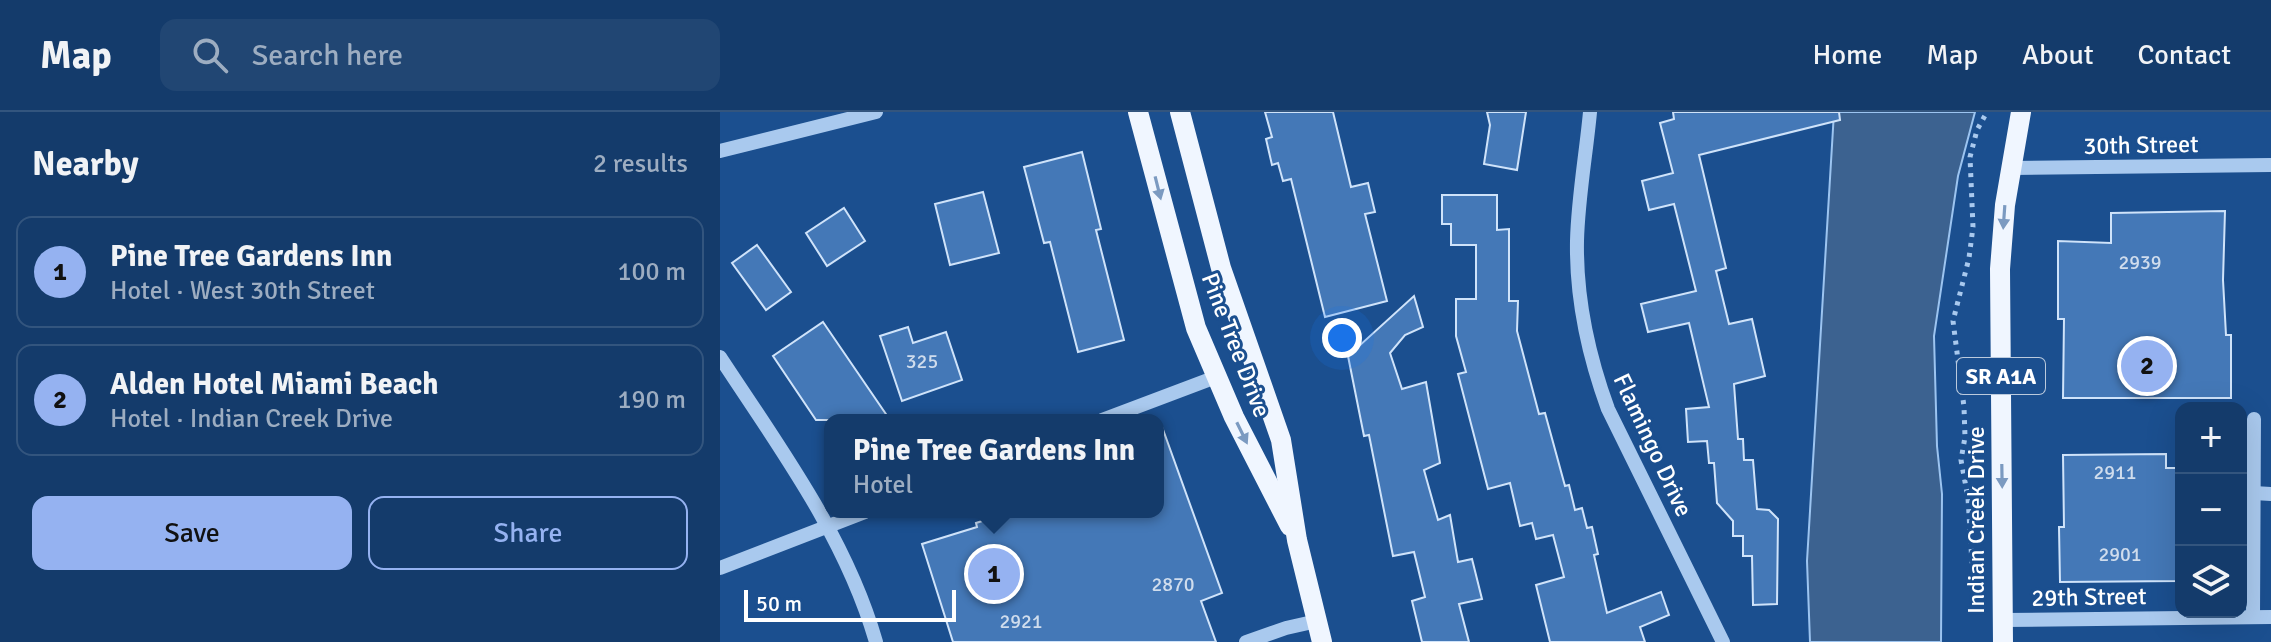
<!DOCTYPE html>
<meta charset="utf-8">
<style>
body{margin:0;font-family:Signika,sans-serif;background:#214673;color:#f1f3f6}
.controls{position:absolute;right:24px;bottom:24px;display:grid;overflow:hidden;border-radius:16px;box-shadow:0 8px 32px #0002}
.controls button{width:72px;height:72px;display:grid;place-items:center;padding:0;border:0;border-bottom:2px solid #33557e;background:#143b6b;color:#f1f3f6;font:40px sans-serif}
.scale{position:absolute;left:24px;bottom:20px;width:212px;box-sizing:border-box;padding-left:8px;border:4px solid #fff;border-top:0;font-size:22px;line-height:28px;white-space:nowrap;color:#fff;-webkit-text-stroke:6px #1b4f8f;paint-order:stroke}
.you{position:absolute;left:622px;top:226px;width:28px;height:28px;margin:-20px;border:6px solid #fff;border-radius:50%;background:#1a73e8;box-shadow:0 0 0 12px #1a73e833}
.badge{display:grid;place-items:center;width:52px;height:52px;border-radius:50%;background:#95b2f1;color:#111;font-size:26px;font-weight:700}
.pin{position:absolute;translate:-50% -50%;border:4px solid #fff;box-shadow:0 2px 8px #0006}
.popup{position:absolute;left:104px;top:302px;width:340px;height:104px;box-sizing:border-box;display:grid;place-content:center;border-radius:16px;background:#143b6b;filter:drop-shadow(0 2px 6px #0005);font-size:26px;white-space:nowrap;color:#9dadc1}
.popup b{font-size:30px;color:#f1f3f6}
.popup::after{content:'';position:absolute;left:50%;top:100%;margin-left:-16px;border:16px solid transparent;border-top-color:#143b6b}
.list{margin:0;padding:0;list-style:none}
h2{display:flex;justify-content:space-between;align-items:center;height:104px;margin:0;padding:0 32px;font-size:34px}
h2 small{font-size:26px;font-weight:400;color:#9dadc1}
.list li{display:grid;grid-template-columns:52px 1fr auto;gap:24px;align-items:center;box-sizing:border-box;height:112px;margin:0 16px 16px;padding:0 16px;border:2px solid #33557e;border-radius:16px}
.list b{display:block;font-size:30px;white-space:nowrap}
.list p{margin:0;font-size:26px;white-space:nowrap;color:#9dadc1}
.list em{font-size:26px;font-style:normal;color:#9dadc1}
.actions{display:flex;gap:16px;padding:24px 32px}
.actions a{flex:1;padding:18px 0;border:2px solid #95b2f1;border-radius:16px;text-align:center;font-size:28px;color:#95b2f1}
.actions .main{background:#95b2f1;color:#111}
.icon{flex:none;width:44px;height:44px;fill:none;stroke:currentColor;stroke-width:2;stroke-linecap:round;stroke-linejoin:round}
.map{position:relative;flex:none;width:1551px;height:530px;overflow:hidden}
header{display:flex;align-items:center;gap:48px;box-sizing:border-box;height:112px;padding:0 40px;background:#143b6b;border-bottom:2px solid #33557e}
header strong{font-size:38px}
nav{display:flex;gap:44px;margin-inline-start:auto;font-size:28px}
.search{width:560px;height:72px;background:#214673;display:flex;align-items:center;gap:20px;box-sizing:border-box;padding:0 28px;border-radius:16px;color:#9dadc1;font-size:30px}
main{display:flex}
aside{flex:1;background:#143b6b}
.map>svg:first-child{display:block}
.water{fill:#3c6290;stroke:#9cc4f0;stroke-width:2}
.building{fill:#4478b7;stroke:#cfe3fa;stroke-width:2}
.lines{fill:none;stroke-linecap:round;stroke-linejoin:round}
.path{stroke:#a9c9ee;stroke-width:5;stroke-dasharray:4 6;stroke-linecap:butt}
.minor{stroke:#a9c9ee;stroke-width:14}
.major{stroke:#f0f6ff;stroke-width:20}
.oneway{fill:#7b9ac1}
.labels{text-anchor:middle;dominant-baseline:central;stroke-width:6;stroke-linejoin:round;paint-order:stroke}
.number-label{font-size:20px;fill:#d0dded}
.shield{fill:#1b4f8f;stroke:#bbcadd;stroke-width:2}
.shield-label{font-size:22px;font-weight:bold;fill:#fff}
.street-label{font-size:24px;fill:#fff;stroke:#1b4f8f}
</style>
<header>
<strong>Map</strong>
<div class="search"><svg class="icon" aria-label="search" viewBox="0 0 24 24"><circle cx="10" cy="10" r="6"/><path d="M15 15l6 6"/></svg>Search here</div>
<nav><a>Home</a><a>Map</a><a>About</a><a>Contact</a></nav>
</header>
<main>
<aside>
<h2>Nearby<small>2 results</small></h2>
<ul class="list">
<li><span class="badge">1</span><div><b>Pine Tree Gardens Inn</b><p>Hotel · West 30th Street</p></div><em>100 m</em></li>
<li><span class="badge">2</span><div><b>Alden Hotel Miami Beach</b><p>Hotel · Indian Creek Drive</p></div><em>190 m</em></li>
</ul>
<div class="actions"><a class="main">Save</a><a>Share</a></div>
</aside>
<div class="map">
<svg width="1551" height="530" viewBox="0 0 1551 530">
<rect width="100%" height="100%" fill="#1b4f8f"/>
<!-- water -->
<polygon class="water" points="1114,0 1255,0 1238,64 1214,224 1217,334 1222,382 1221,530 1090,530 1087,449"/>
<!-- building -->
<g class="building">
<polygon points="545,0 613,0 631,75 648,71 655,100 645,102 667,189 605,205 571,67 563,69 558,51 552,53 546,27 552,25"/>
<polygon points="767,0 806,0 797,58 764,52 770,13"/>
<polygon points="953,0 1119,0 1120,8 979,43 1006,156 996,159 1009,212 1032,207 1045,264 1014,272 1018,327 1023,327 1024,348 1033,348 1037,397 1049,398 1058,407 1057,492 1033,493 1032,444 1023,444 1023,424 1013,424 1013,409 997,391 994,351 989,351 987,329 968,330 966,297 989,295 969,211 928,220 921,192 976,179 954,92 929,98 922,69 953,61 940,11 954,7"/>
<polygon points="362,40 381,117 376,118 404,228 358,240 330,130 324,131 304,55"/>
<polygon points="263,80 279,141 230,153 215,92"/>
<polygon points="722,83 777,83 777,118 789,117 789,189 798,189 797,219 819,302 825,301 845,374 849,373 855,398 862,396 867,416 872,415 878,442 874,443 887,501 941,480 949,503 920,515 925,530 830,530 816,473 844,465 833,423 816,427 812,411 800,414 790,371 768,377 738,262 746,260 736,224 736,187 756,187 756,133 731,133 731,112 722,112"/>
<polygon points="124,96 145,129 107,154 86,121"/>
<polygon points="1505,99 1503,168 1506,223 1511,223 1511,286 1343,286 1344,207 1338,207 1338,129 1391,131 1391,101"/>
<polygon points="37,133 71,180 46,198 12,151"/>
<polygon points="694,184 703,215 685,223 670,241 682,277 706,270 720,351 704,358 718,408 730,403 738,450 752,447 762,487 739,492 749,530 702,530 692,489 705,485 694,440 673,444 649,323 644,324 628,244"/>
<polygon points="103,210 170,308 96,308 53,244"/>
<polygon points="188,215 193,231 226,220 242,268 182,289 160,224"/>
<polygon points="438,312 441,312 502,481 481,489 496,530 233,530 202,432 257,415 256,411 291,400 438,400"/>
<polygon points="1446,342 1446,356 1461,356 1461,469 1340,470 1339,415 1344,415 1343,343"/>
</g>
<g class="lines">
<!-- path -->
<polyline class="path" points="1252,451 1248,386 1241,348 1245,325 1244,295 1233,209 1249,146 1253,115 1250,45 1257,18 1267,0"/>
<!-- minor -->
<g class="minor">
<path d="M870,0C866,43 858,86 857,129C856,185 869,245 888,297L1003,530"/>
<polyline points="0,39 156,0"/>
<polyline points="1291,56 1551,53"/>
<path d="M0,245C59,335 126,425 156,530"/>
<polyline points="382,308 496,265"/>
<polyline points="1534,381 1551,382"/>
<polyline points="0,456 145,400"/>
<polyline points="1533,505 1534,307"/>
<polyline points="1283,508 1551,505"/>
<polyline points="526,530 566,516 597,509"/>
</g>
<!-- major -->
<g class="major">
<polyline points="418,0 476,216 514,305 570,414"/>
<polyline points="460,0 501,156 561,328 577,428 602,530"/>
<polyline points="1283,530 1280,157 1285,93 1301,0"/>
</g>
</g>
<!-- one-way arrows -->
<defs><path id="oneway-solid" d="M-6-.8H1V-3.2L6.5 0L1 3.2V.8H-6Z" transform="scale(2)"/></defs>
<g class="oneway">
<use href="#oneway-solid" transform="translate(438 76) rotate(76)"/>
<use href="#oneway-solid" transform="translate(1284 105) rotate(94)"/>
<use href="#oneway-solid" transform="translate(522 321) rotate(64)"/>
<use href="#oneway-solid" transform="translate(1282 364) rotate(89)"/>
</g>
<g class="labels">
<!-- number labels -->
<g class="number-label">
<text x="1420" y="150">2939</text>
<text x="202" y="249">325</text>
<text x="1395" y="360">2911</text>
<text x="1400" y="442">2901</text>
<text x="453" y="472">2870</text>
<text x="301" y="509">2921</text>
</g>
<!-- shield labels -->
<rect class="shield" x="1237" y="246" width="88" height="36" rx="6"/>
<g class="shield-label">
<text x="1281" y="264">SR A1A</text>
</g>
<!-- street labels -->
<g class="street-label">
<text transform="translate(1421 33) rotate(-1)">30th Street</text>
<text transform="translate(516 233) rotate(69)">Pine Tree Drive</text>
<text transform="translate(933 333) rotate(65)">Flamingo Drive</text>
<text transform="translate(1256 408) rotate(-90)">Indian Creek Drive</text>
<text transform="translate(1369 485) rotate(-1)">29th Street</text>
</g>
</g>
</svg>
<div class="controls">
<button>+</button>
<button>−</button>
<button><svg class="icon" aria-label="layers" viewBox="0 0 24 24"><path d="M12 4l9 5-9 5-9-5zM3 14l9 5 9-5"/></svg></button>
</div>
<div class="scale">50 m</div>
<div class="you"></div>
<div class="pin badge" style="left:274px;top:462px">1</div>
<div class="popup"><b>Pine Tree Gardens Inn</b>Hotel</div>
<div class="pin badge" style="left:1427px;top:254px">2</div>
</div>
</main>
